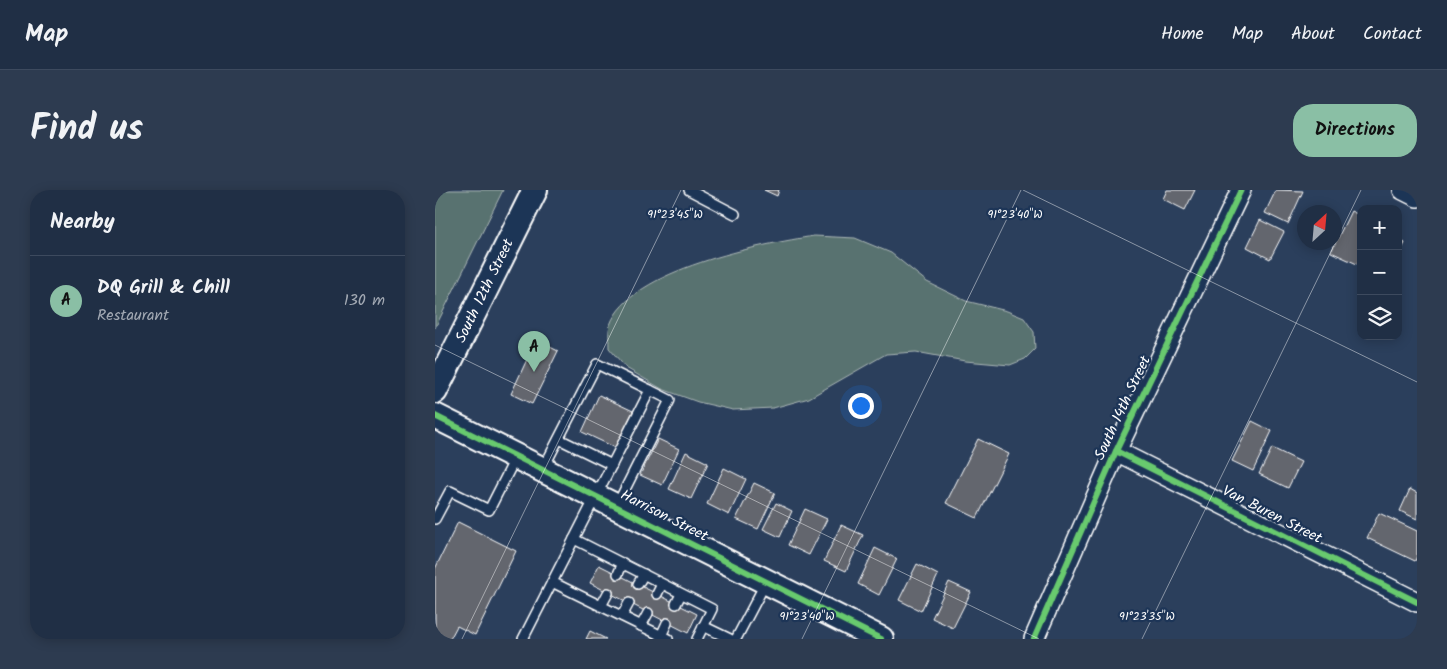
<!DOCTYPE html>
<meta charset="utf-8">
<style>
body{margin:0;font-family:Kalam,sans-serif;background:#2d3b50;color:#f1f3f6}
.controls{position:absolute;right:15px;top:15px;display:grid;overflow:hidden;border-radius:10px;box-shadow:0 2px 12px #0003}
.controls button{width:45px;height:45px;display:grid;place-items:center;padding:0;border:0;border-bottom:1px solid #3d4a5e;background:#202f45;color:#f1f3f6;font:25px sans-serif}
.compass{position:absolute;left:862px;top:15px;width:45px;height:45px;border-radius:50%;background:#202f45;box-shadow:0 2px 12px #0003;rotate:26deg}
.you{position:absolute;left:425px;top:215px;width:18px;height:18px;margin:-12px;border:4px solid #fff;border-radius:50%;background:#1a73e8;box-shadow:0 0 0 8px #1a73e833}
.badge{display:grid;place-items:center;width:32px;height:32px;border-radius:50%;background:#8abfa5;color:#111;font-size:16px;font-weight:700}
.pin{position:absolute;translate:-50% -41px;filter:drop-shadow(0 1px 2px #0008)}
.pin::after{content:'';position:absolute;top:26px;width:18px;height:15px;background:inherit;clip-path:polygon(0 0,100% 0,50% 100%)}
.list{margin:0;padding:0;list-style:none}
h2{display:flex;justify-content:space-between;align-items:center;height:65px;margin:0;padding:0 20px;font-size:21px}
h2 small{font-size:16px;font-weight:400;color:#a2a9b3}
.list li{display:grid;grid-template-columns:32px 1fr auto;gap:15px;align-items:center;box-sizing:border-box;height:90px;padding:0 20px;border-top:1px solid #3d4a5e}
.list b{display:block;font-size:19px;white-space:nowrap}
.list p{margin:0;font-size:16px;white-space:nowrap;color:#a2a9b3}
.list em{font-size:16px;font-style:normal;color:#a2a9b3}
.icon{flex:none;width:28px;height:28px;fill:none;stroke:currentColor;stroke-width:2;stroke-linecap:round;stroke-linejoin:round}
.map{position:relative;flex:none;width:982px;height:449px;overflow:hidden;border-radius:20px}
header{display:flex;align-items:center;gap:30px;box-sizing:border-box;height:70px;padding:0 25px;background:#202f45;border-bottom:1px solid #3d4a5e}
header strong{font-size:24px}
nav{display:flex;gap:28px;margin-inline-start:auto;font-size:18px}
.intro{display:flex;align-items:center;justify-content:space-between;box-sizing:border-box;height:120px;padding:0 30px}
h1{margin:0;font-size:35px}
.button{padding:12px 22px;border-radius:20px;background:#8abfa5;color:#111;font-size:18px;font-weight:700}
main{display:flex;gap:30px;padding:0 30px}
aside{flex:1;background:#202f45;border-radius:20px;box-shadow:0 2px 12px #0003}
.map>svg:first-child{display:block}
.green{fill:#59726f;stroke:#acb8b7}
.building{fill:#64666e;stroke:#fff}
.lines{fill:none;stroke-linecap:round;stroke-linejoin:round}
.service-casing{stroke:#fff;stroke-width:12}
.minor-casing{stroke:#fff;stroke-width:22}
.tertiary-casing{stroke:#fff;stroke-width:28}
.service{stroke:#1d3557;stroke-width:9}
.minor{stroke:#1d3557;stroke-width:19}
.tertiary{stroke:#1d3557;stroke-width:24}
.cycleway-casing{stroke:#1d3557;stroke-width:9}
.cycleway{stroke:#67ca6e;stroke-width:6}
.ticks{fill:none;stroke:#fff;stroke-width:1;stroke-opacity:0.45}
.labels{text-anchor:middle;dominant-baseline:central;stroke-width:4.5;stroke-linejoin:round;paint-order:stroke}
.street-label{font-size:15px;fill:#fff;stroke:#1d3557}
.ticks-label{font-size:12px;text-anchor:middle;fill:#fff;stroke:#1d3557;stroke-width:4.5;stroke-linejoin:round;paint-order:stroke}
</style>
<header>
<strong>Map</strong>
<nav><a>Home</a><a>Map</a><a>About</a><a>Contact</a></nav>
</header>
<div class="intro"><h1>Find us</h1><a class="button">Directions</a></div>
<main>
<aside>
<h2>Nearby<small></small></h2>
<ul class="list">
<li><span class="badge">A</span><div><b>DQ Grill &amp; Chill</b><p>Restaurant</p></div><em>130 m</em></li>
</ul>
</aside>
<div class="map">
<svg width="982" height="449" viewBox="0 0 982 449">
<rect width="100%" height="100%" fill="#2b3f5c"/>
<filter id="ink" filterUnits="userSpaceOnUse"><feTurbulence type="fractalNoise" baseFrequency=".02" numOctaves="2"/><feDisplacementMap in="SourceGraphic" scale="10" xChannelSelector="R" yChannelSelector="G"/><feConvolveMatrix kernelMatrix="1 2 1 2 8 2 1 2 1" color-interpolation-filters="sRGB"/></filter>
<g filter="url(#ink)">
<!-- green -->
<g class="green">
<polygon points="0,0 68,0 0,138"/>
<path d="M379,46L420,48L456,63L492,92L531,111L572,121L589,128L599,142L600,159L590,169L575,175L530,171L481,162L451,164L374,208L338,218L298,220L263,212L227,199L191,178L174,158C174,151 173,141 175,135C195,79 328,54 379,46Z"/>
</g>
<!-- building -->
<g class="building">
<polygon points="329,0 344,0 342,6"/>
<polygon points="732,0 760,0 750,20 728,9"/>
<polygon points="841,0 868,1 853,34 830,23"/>
<polygon points="916,21 926,26 926,67 922,74 896,62"/>
<polygon points="825,30 849,42 835,69 812,57"/>
<polygon points="963,49 970,53 963,67"/>
<polygon points="101,150 123,161 97,214 76,204"/>
<polygon points="164,205 198,221 181,258 147,242"/>
<polygon points="817,231 837,241 818,281 797,271"/>
<polygon points="223,249 244,259 227,295 205,285"/>
<polygon points="543,249 574,264 542,328 511,313"/>
<polygon points="837,258 866,272 853,298 824,284"/>
<polygon points="251,262 273,273 256,309 234,299"/>
<polygon points="289,278 311,289 294,325 272,314"/>
<polygon points="319,293 340,303 323,339 301,329"/>
<polygon points="975,299 982,303 982,329 965,321"/>
<polygon points="341,313 357,321 345,347 328,339"/>
<polygon points="370,319 392,329 374,365 353,355"/>
<polygon points="944,323 982,341 982,366 980,371 932,348"/>
<polygon points="23,332 81,361 40,445 22,436 15,449 0,449 0,379"/>
<polygon points="406,335 428,345 411,381 389,371"/>
<polygon points="440,358 462,369 444,405 423,394"/>
<polygon points="482,374 503,385 486,421 464,410"/>
<polygon points="164,375 262,424 253,443 155,393"/>
<polygon points="514,392 536,402 518,438 497,428"/>
<polygon points="155,441 171,449 151,449"/>
</g>
<g class="lines">
<defs>
<g id="service">
<polyline points="254,0 300,24"/>
<polyline points="124,249 177,275"/>
<polyline points="182,315 235,210 215,200"/>
<polyline points="0,329 15,301 54,320 81,267"/>
<polyline points="139,349 277,419 262,449"/>
<polyline points="183,384 188,373"/>
<polyline points="117,392 233,449"/>
<polyline points="203,394 209,384"/>
<polyline points="222,404 227,394"/>
<polyline points="241,414 246,404"/>
<polyline points="166,416 173,403"/>
<polyline points="187,426 194,413"/>
<polyline points="206,436 213,423"/>
<polyline points="268,436 295,449"/>
<polyline points="226,446 232,433"/>
<polyline points="88,449 215,200 162,174 108,279"/>
<polyline points="301,449 331,392"/>
</g>
<g id="minor">
<polyline points="968,0 982,7"/>
<polyline points="681,261 982,412"/>
<polyline points="599,449 681,261 806,0"/>
</g>
<g id="tertiary">
<polyline points="0,201 100,0"/>
<polyline points="0,226 446,449"/>
</g>
</defs>
<!-- service casing -->
<use href="#service" class="service-casing"/>
<!-- minor casing -->
<use href="#minor" class="minor-casing"/>
<!-- tertiary casing -->
<use href="#tertiary" class="tertiary-casing"/>
<!-- service -->
<use href="#service" class="service"/>
<!-- minor -->
<use href="#minor" class="minor"/>
<!-- tertiary -->
<use href="#tertiary" class="tertiary"/>
<defs>
<g id="cycleway">
<polyline points="0,226 446,449"/>
<polyline points="681,261 982,412"/>
<polyline points="599,449 681,261 806,0"/>
</g>
</defs>
<!-- cycleway casing -->
<use href="#cycleway" class="cycleway-casing"/>
<!-- cycleway -->
<use href="#cycleway" class="cycleway"/>
</g>
</g>
<!-- ticks -->
<path class="ticks" d="M588,0L982,192M0,155L604,449M27,449L246,0M367,449L586,0M707,449L926,0"/>
<g class="labels">
<!-- street labels -->
<g class="street-label">
<text transform="translate(50 101) rotate(-64)">South 12th Street</text>
<text transform="translate(688 218) rotate(-65)">South 14th Street</text>
<text transform="translate(837 325) rotate(27)">Van Buren Street</text>
<text transform="translate(229 326) rotate(27)">Harrison Street</text>
</g>
</g>
<g class="ticks-label">
<text x="240" y="28">91°23'45"W</text>
<text x="580" y="28">91°23'40"W</text>
<text x="372" y="430">91°23'40"W</text>
<text x="712" y="430">91°23'35"W</text>
</g>
</svg>
<div class="controls">
<button>+</button>
<button>−</button>
<button><svg class="icon" aria-label="layers" viewBox="0 0 24 24"><path d="M12 4l9 5-9 5-9-5zM3 14l9 5 9-5"/></svg></button>
</div>
<svg class="compass" viewBox="-18 -18 36 36"><path d="M0-13l5 13h-10z" fill="#e53935"/><path d="M0 13l5-13h-10z" fill="#a2a9b3"/></svg>
<div class="you"></div>
<div class="pin badge" style="left:99px;top:182px">A</div>
</div>
</main>
